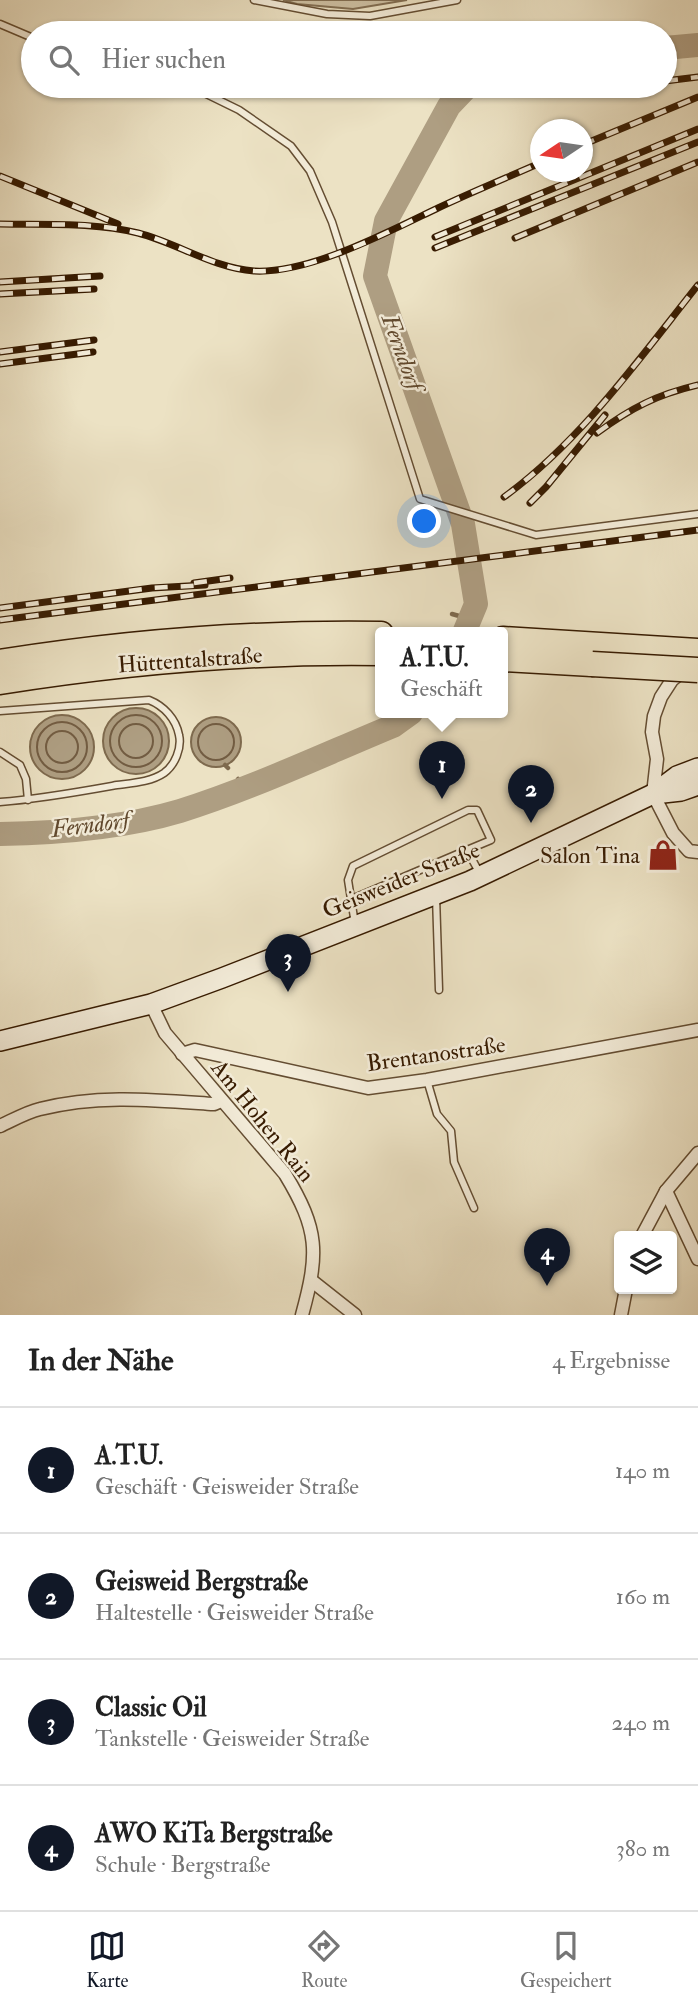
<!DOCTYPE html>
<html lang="de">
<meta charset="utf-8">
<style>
body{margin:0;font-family:"IM FELL Double Pica",serif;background:#f6f6f6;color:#222}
.controls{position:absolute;right:21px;bottom:21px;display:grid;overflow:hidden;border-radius:7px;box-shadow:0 2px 5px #0004}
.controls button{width:63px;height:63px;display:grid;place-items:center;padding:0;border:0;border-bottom:2px solid #e0e0e0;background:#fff;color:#222;font:35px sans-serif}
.compass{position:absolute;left:530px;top:119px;width:63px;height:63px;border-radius:50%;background:#fff;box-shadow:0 2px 5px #0004;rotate:257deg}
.you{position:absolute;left:425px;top:522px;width:24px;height:24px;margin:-18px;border:5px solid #fff;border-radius:50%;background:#1a73e8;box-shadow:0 0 0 10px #1a73e833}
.badge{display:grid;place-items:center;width:46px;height:46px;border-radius:50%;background:#111827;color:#fff;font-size:23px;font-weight:700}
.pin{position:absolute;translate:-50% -58px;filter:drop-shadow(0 2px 4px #0008)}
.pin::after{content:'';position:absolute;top:37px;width:24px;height:21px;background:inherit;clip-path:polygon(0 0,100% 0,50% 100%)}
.popup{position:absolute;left:375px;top:627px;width:133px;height:91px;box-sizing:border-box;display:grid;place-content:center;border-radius:7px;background:#fff;filter:drop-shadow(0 2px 5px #0005);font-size:23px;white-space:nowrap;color:#767676}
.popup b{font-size:26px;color:#222}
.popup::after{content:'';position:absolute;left:50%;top:100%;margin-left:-14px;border:14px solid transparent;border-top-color:#fff}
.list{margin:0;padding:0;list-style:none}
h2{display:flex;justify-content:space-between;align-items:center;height:91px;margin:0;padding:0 28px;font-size:30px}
h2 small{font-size:23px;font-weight:400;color:#767676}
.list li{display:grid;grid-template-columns:46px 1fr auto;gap:21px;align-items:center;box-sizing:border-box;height:126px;padding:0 28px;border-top:2px solid #e0e0e0}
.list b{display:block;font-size:26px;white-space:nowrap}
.list p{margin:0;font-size:23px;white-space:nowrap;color:#767676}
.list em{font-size:23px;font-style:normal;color:#767676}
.icon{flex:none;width:38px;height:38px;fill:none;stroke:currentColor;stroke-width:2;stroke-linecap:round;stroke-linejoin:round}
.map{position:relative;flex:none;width:698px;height:1315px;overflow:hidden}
.search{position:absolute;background:#fff;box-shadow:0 2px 5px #0004;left:21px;right:21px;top:21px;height:77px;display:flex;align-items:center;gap:18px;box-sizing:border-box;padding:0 24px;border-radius:38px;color:#767676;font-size:26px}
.sheet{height:595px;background:#fff}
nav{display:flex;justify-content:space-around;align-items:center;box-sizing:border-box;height:98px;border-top:2px solid #e0e0e0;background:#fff;font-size:19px;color:#767676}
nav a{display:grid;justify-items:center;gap:4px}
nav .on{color:#111827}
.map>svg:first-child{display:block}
.green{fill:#cdc0a3;stroke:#826e52;stroke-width:2}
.water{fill:#ae9e82;stroke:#7e6a4e;stroke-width:2}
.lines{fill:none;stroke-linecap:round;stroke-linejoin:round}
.shore{stroke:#725c42;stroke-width:2}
.stream{stroke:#7e6a4e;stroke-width:4.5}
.river{stroke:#ae9e82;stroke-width:24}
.lane-casing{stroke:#644d32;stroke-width:9}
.street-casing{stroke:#644d32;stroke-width:15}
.secondary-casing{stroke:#371b01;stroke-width:22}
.highway-casing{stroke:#371b01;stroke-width:27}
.lane{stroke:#f3ecd9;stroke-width:6}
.street{stroke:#f3ecd9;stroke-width:12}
.secondary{stroke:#f3ecd9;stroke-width:19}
.highway{stroke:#ece2c4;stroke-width:24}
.rail-casing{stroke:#371b01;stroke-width:7}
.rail{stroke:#f3ecd9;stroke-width:4.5;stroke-dasharray:13;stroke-linecap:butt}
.highway-bridge-casing{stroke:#371b01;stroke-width:27;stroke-linecap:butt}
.highway-bridge{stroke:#ece2c4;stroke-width:24}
.labels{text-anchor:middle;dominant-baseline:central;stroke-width:5;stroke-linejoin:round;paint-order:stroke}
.street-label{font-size:23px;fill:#371b01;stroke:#f3ecd9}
.poi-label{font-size:23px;fill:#371b01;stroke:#f3ecd9;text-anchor:end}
.water-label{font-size:24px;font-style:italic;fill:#61492e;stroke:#f3ecd9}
</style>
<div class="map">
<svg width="698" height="1315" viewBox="0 0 698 1315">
<rect width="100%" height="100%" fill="#ece2c4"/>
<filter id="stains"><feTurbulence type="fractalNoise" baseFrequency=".00286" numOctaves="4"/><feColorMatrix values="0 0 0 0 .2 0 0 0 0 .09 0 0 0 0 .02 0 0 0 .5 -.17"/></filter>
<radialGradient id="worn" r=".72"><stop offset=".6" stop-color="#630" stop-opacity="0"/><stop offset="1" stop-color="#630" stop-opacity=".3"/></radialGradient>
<!-- green -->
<polygon class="green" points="283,0 407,0 353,9 297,4"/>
<!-- water -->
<g class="water">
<circle cx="136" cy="741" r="33"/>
<circle cx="62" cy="747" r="32"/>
<circle cx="216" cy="742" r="25"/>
</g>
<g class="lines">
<!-- shore -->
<g class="shore">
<circle cx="136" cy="741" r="26"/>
<circle cx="62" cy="747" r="25"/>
<circle cx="216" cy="742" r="18"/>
<circle cx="136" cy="741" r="17"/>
<circle cx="62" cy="747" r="16"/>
</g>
<!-- stream -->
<g class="stream">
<polyline points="452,614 470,619"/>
<polyline points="225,765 228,768"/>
<polyline points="238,779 244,787"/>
</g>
<!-- river -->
<g class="river">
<polyline points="665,48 698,45"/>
<polyline points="464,633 476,604 463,524 375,276 386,221 449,106 468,86"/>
<path d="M0,834C59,833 123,828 180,811C253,788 323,755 393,726L411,713"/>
</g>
<defs>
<g id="lane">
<polyline points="254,0 327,14 370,16 457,0"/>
<polyline points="0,24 33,38"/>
<polyline points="190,86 239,110 291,146 310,171 332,222 420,499 536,535 698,514"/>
<path d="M0,711L149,700C164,706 176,719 179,735C182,748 175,765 164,773C151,782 132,783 117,785C78,792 40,799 0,802"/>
<polyline points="0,752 20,765 26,779 28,800"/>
<polyline points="436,896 439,990"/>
<polyline points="352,899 467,850"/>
<polyline points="355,924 348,880 353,866 468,810 477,810 491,840 467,850 479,872"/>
<polyline points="427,1080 437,1114 451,1131 454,1162 474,1208"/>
</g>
<g id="street">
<polyline points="682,672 672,680 661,697 654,716 652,732 657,759 653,794 673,833 689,851 698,852"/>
<path d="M151,1004L165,1033L285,1174C319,1230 319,1253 302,1315"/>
<polyline points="182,1054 195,1050 368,1088 427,1080 698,1030"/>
<path d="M0,1126C13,1120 27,1112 40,1109C98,1094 156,1100 214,1104L221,1101"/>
<polyline points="666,1191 698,1259"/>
<polyline points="642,1236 666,1191 698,1153"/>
<polyline points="312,1281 355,1315"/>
<polyline points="621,1315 626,1289"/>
</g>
<g id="secondary">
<polyline points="654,794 681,791 698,785"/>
<polyline points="0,1041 151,1004 222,978 470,881 653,794 677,776 698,768"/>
</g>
<g id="highway">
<polyline points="503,639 698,651"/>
<polyline points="503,659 592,664"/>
<path d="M0,662C126,642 253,632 381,634"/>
<path d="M0,682C126,662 253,651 381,653"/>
</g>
</defs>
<!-- lane casing -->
<use href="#lane" class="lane-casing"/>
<!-- street casing -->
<use href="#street" class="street-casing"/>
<!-- secondary casing -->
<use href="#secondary" class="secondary-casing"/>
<!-- highway casing -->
<use href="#highway" class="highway-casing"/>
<!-- lane -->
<use href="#lane" class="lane"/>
<!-- street -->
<use href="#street" class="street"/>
<!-- secondary -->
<use href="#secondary" class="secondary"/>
<!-- highway -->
<use href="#highway" class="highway"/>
<defs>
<g id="rail">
<polyline points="665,81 698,77"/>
<polyline points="582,145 698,97"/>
<polyline points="0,176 118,224"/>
<path d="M0,224C45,225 94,222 138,233C177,243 213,268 254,271C309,274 388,232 438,208C472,192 506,178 540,163"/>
<polyline points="435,237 698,129"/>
<polyline points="515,238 698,162"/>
<polyline points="435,248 698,142"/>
<polyline points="0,282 100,276"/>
<polyline points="0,294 94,289"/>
<polyline points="0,352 94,340"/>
<polyline points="0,364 93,352"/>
<path d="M597,433C631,408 656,395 698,385"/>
<path d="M504,497C581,441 639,359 698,285"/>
<polyline points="530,503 546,487 605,415"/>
<polyline points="194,583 230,578"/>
<polyline points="0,608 152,588 205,585"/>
<polyline points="0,620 698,530"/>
</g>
</defs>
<!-- rail casing -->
<use href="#rail" class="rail-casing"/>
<!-- rail -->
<use href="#rail" class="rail"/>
<defs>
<polyline id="highway-bridge" points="592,664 698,670"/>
</defs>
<!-- highway-bridge casing -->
<use href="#highway-bridge" class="highway-bridge-casing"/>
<!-- highway-bridge -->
<use href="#highway-bridge" class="highway-bridge"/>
</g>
<!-- icons -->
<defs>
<symbol id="shop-bare" viewBox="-9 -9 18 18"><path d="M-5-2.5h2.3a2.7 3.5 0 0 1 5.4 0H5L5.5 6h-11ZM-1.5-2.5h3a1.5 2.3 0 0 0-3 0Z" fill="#8f2418" stroke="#f3ecd9" stroke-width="2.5" paint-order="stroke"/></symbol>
</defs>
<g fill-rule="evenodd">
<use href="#shop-bare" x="641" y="833" width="44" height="44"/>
</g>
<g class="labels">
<!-- street labels -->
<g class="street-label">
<text transform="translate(190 660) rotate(-4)">Hüttentalstraße</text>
<text transform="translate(401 880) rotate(-22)">Geisweider Straße</text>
<text transform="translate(436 1054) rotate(-8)">Brentanostraße</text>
<text transform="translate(263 1121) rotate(51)">Am Hohen Rain</text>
</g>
<!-- poi labels -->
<g class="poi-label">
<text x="640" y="855">Salon Tina</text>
</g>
<!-- water labels -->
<g class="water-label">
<text transform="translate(402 352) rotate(70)">Ferndorf</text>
<text transform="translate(90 825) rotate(-7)">Ferndorf</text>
</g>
</g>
<rect width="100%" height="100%" filter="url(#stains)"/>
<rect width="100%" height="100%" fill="url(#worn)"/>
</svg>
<div class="controls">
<button><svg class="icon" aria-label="layers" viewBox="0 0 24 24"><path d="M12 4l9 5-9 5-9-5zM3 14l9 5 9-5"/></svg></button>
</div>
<svg class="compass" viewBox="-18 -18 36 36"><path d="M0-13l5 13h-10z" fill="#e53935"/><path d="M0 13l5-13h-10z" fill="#767676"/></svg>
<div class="you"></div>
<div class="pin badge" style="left:442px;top:799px">1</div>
<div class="popup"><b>A.T.U.</b>Geschäft</div>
<div class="pin badge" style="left:531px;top:823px">2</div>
<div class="pin badge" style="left:288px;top:992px">3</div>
<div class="pin badge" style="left:547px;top:1286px">4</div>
<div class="search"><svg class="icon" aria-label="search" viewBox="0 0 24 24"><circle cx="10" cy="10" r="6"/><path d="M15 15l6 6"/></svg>Hier suchen</div>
</div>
<section class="sheet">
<h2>In der Nähe<small>4 Ergebnisse</small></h2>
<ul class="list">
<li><span class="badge">1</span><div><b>A.T.U.</b><p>Geschäft · Geisweider Straße</p></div><em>140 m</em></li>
<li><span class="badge">2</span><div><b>Geisweid Bergstraße</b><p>Haltestelle · Geisweider Straße</p></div><em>160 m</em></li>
<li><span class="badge">3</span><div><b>Classic Oil</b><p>Tankstelle · Geisweider Straße</p></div><em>240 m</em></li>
<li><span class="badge">4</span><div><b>AWO KiTa Bergstraße</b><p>Schule · Bergstraße</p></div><em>380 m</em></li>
</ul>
</section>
<nav>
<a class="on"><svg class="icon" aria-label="map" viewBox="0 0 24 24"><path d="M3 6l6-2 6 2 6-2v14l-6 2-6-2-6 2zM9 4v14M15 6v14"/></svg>Karte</a>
<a><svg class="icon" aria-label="directions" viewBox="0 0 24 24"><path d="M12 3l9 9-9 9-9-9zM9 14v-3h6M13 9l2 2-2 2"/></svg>Route</a>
<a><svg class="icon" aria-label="saved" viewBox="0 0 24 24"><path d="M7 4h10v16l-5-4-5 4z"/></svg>Gespeichert</a>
</nav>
